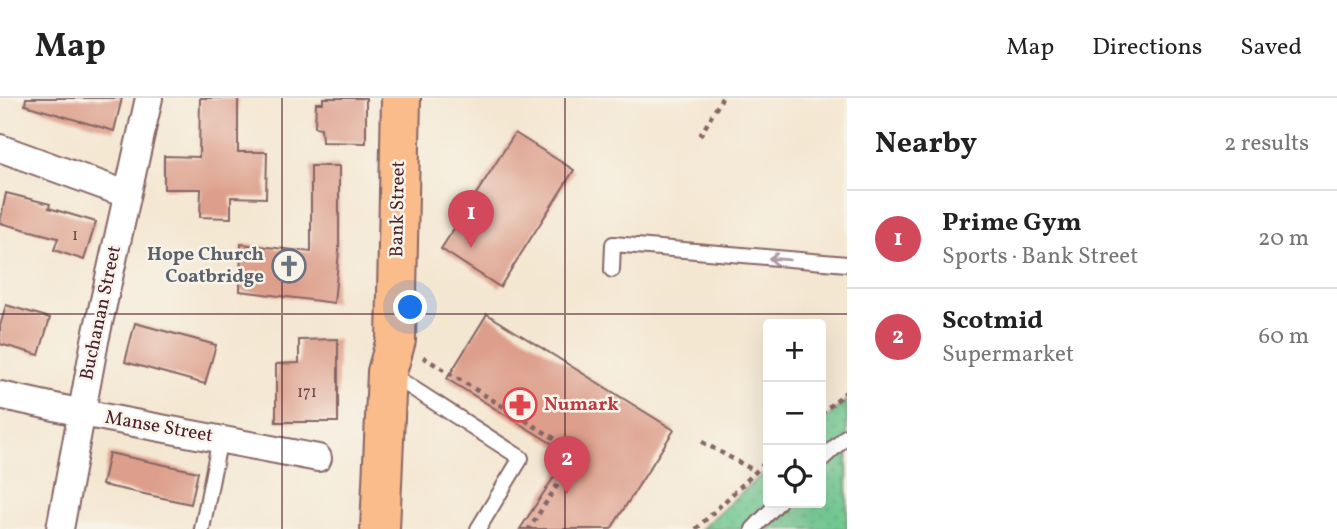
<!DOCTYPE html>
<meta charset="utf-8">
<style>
body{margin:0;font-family:Vollkorn,serif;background:#f6f6f6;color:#222}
.controls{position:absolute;right:21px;bottom:21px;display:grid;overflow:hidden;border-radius:7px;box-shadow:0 7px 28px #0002}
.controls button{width:63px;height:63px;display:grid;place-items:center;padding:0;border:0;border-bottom:2px solid #e0e0e0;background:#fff;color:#222;font:35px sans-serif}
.you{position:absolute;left:411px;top:210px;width:24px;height:24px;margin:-18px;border:5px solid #fff;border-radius:50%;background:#1a73e8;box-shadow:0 0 0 10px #1a73e833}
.badge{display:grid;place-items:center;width:46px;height:46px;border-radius:50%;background:#d1495b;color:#fff;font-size:23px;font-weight:700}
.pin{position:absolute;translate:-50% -58px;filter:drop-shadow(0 2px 4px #0008)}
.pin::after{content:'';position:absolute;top:37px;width:24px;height:21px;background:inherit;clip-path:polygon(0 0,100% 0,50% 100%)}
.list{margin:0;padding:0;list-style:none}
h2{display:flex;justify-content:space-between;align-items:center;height:91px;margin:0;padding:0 28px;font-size:30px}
h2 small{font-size:23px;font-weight:400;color:#767676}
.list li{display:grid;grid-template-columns:46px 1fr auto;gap:21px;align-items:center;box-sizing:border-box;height:98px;padding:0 28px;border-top:2px solid #e0e0e0}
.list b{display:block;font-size:26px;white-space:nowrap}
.list p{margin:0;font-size:23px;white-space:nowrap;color:#767676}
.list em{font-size:23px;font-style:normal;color:#767676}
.icon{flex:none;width:38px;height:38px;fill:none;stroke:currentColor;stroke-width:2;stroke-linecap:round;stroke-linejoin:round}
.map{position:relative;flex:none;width:847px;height:431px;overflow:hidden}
header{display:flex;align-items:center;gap:42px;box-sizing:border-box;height:98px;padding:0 35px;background:#fff;border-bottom:2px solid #e0e0e0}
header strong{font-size:33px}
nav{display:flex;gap:38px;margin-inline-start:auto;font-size:24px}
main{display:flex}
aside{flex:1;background:#fff}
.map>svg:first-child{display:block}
.park{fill:url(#park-dots);stroke:#5c745e;stroke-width:2}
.building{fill:#dd9f8b}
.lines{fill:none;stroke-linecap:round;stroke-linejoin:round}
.lane-casing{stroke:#866565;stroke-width:18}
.street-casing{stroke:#866565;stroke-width:30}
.primary-casing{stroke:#866565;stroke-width:42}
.path{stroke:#866565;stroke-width:4.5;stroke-dasharray:5 5;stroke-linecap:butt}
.lane{stroke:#fff;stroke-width:14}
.street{stroke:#fff;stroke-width:26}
.primary{stroke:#fabc8b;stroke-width:38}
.oneway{stroke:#ae9aa0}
.grid{fill:none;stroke:#4a1f2b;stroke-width:2;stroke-opacity:0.55}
.labels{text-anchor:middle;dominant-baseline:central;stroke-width:5;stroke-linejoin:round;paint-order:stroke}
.number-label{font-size:16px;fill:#6f3f43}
.street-label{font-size:19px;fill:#4a1f2b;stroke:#f7f3e8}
.worship-label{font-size:19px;font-weight:bold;fill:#5b616d;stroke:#f7f3e8;text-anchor:end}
.health-label{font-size:19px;font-weight:bold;fill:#be3a42;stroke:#f7f3e8;text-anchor:start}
</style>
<header>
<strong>Map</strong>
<nav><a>Map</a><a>Directions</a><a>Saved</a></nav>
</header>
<main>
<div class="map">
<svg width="847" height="431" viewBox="0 0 847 431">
<defs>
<pattern id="park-dots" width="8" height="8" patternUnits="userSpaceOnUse" patternTransform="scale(1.75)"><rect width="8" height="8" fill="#6fc991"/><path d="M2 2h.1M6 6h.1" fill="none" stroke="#62ac7d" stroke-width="1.8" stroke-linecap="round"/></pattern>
</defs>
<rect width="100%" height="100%" fill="#f7f3e8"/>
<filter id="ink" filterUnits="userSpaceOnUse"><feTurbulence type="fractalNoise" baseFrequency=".0143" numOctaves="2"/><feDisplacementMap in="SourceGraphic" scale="14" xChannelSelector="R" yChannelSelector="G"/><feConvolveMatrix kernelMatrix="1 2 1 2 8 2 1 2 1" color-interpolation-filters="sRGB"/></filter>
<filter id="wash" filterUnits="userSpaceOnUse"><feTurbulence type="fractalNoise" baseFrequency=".00686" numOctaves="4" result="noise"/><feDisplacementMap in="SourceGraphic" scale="28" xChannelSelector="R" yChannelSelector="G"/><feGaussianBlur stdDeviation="1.57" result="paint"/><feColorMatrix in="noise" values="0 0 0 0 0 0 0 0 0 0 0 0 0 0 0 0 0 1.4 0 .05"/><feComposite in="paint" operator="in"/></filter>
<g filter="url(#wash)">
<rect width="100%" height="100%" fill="#f4e7d2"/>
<!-- park -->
<polygon class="park" points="847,302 847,431 701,431 768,371 768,405 821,405 821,325"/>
<g id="blocks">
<!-- building -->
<g class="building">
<polygon points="26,0 122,0 114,33 25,7"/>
<polygon points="200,0 238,0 238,54 267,54 266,100 231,99 231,120 200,119 201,91 164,91 164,58 199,59"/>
<polygon points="323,0 366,0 366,45 322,44 321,30 315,29 316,5 323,5"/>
<polygon points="515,35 574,72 500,189 441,151"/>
<polygon points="311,68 339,68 339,153 334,205 240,193 241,146 311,154"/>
<polygon points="6,95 50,106 49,110 96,124 84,162 54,152 58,140 0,125"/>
<polygon points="6,207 50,220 39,257 0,246 0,228"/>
<polygon points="487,216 674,332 611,431 520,431 569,356 447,281"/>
<polygon points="135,225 216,247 205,286 125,264"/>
<polygon points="338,241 338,324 276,324 276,266 299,265 299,242"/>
<polygon points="109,355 198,374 191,406 102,387"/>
</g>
</g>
</g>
<g filter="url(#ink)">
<use href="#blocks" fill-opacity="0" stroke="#866565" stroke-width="2"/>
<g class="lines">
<defs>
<g id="lane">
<polyline points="612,172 613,146 847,166"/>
<polyline points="392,277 521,360 478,431"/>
<polyline points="821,362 847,338"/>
<polyline points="202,431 220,340"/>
<polyline points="753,431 778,405"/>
</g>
<g id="street">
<polyline points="0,50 126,96"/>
<polyline points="0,297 82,315 318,360"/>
<polyline points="60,431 95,243 149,0"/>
</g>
<polyline id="primary" points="380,431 387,274 396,242 401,0"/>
</defs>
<!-- lane casing -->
<use href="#lane" class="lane-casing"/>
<!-- street casing -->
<use href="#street" class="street-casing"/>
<!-- primary casing -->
<use href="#primary" class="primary-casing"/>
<!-- path -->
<g class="path">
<polyline points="700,38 722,0"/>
<polyline points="423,259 578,355 529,431"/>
<polyline points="821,316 847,293"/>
<polyline points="702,344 755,373"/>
<polyline points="696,431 768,362"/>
</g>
<!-- lane -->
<use href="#lane" class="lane"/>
<!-- street -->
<use href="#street" class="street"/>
<!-- primary -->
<use href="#primary" class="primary"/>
</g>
<!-- one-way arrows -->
<defs><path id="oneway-shaft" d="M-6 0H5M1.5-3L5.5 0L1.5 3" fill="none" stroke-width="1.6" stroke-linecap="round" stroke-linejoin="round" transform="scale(1.75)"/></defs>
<use class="oneway" href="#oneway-shaft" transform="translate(779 161) rotate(-175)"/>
</g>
<!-- grid -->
<path class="grid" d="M282,0V431M565,0V431M0,216H847"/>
<!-- icons -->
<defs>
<symbol id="church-ring" viewBox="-11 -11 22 22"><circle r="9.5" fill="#f7f3e8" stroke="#6b7280" stroke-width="1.5"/><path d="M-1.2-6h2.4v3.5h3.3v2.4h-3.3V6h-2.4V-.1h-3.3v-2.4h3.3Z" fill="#6b7280"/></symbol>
<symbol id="pharmacy-ring" viewBox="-11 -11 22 22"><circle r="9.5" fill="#f7f3e8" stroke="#e0444e" stroke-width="1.5"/><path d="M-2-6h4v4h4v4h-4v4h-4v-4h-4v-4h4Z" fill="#e0444e"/></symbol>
</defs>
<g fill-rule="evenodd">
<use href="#church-ring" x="270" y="149" width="38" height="38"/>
<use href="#pharmacy-ring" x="501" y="288" width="38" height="38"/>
</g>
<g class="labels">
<!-- number labels -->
<g class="number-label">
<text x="75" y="138">1</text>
<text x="307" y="295">171</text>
</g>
<!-- street labels -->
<g class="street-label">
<text transform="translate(398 111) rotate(-89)">Bank Street</text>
<text transform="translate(101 215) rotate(-78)">Buchanan Street</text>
<text transform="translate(159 329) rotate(10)">Manse Street</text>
</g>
<!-- worship labels -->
<g class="worship-label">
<text x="264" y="157">Hope Church<tspan x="264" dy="22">Coatbridge</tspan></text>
</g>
<!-- health labels -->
<g class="health-label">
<text x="544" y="307">Numark</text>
</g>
</g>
</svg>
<div class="controls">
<button>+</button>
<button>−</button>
<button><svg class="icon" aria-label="locate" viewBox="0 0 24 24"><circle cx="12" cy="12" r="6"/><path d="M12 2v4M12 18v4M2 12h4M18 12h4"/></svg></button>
</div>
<div class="you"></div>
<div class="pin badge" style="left:471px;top:150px">1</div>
<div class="pin badge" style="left:567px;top:396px">2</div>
</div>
<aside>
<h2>Nearby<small>2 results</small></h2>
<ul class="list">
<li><span class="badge">1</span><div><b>Prime Gym</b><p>Sports · Bank Street</p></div><em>20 m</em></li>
<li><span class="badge">2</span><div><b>Scotmid</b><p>Supermarket</p></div><em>60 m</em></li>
</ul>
</aside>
</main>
